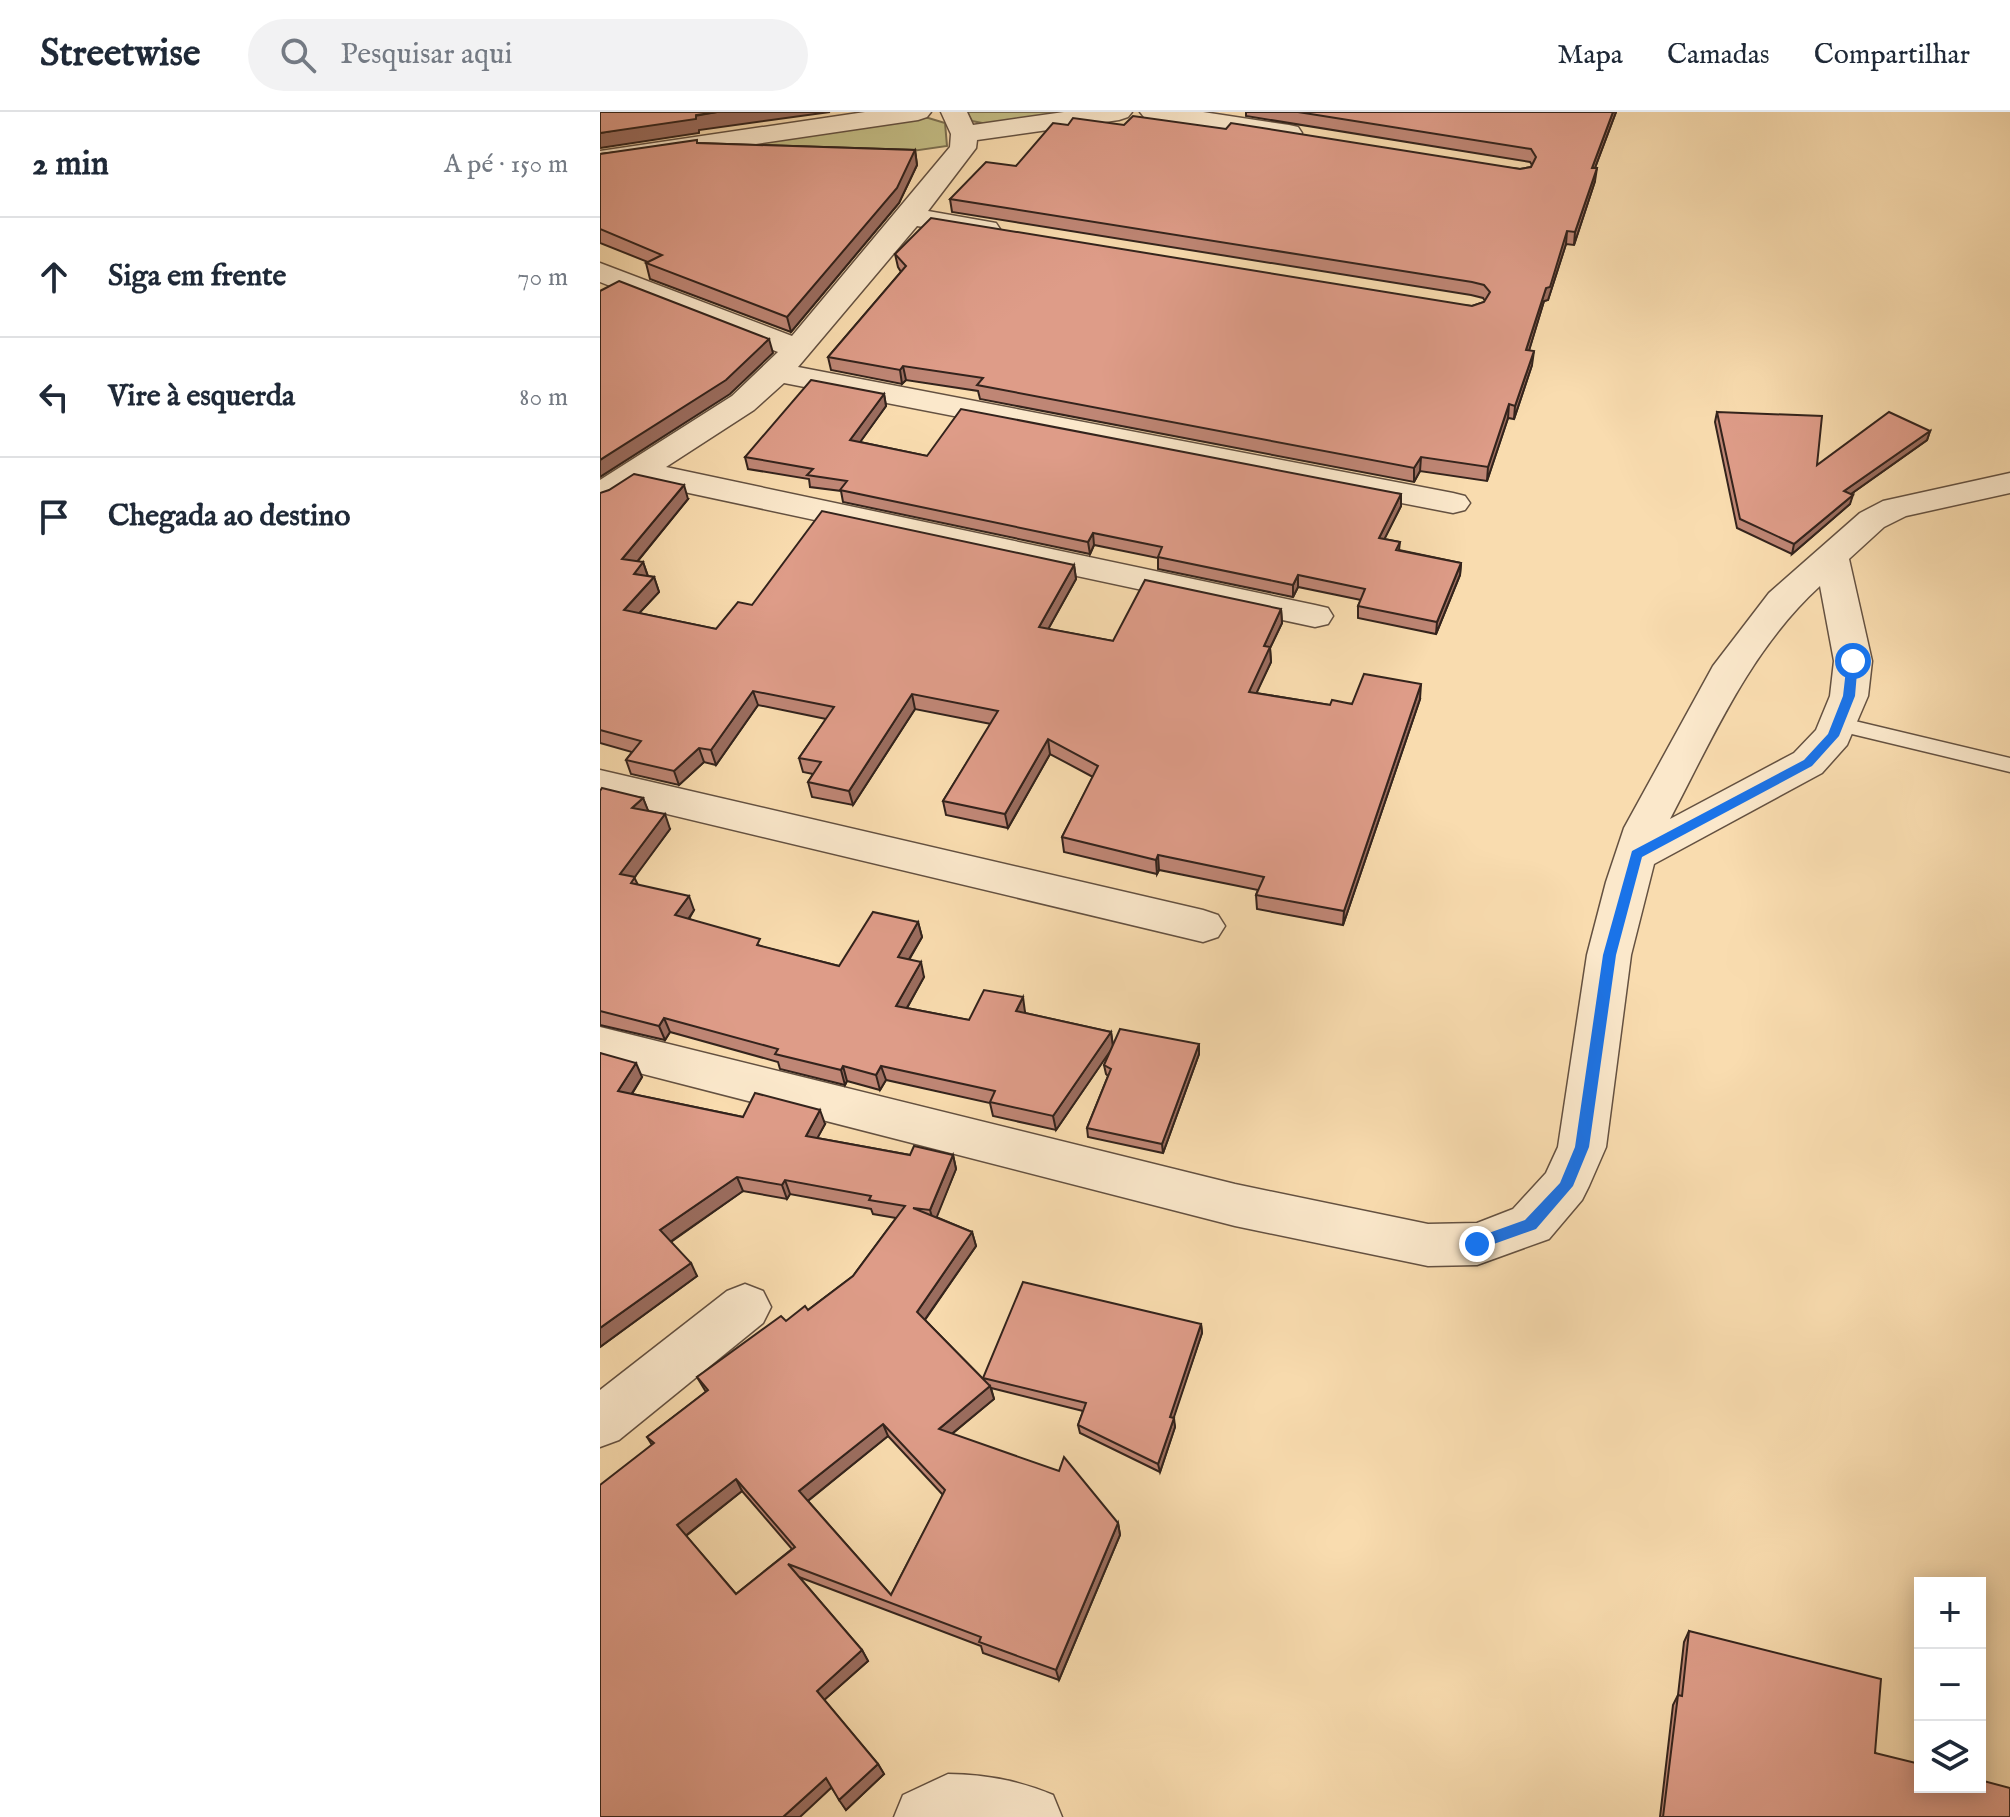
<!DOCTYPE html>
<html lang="pt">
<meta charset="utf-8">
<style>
body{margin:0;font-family:"IM FELL English",serif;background:#f2f2f3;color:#1f2937}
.controls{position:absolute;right:24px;bottom:24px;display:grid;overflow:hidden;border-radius:0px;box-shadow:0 4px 20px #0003}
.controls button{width:72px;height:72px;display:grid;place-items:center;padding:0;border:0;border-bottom:2px solid #e0e1e3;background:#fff;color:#1f2937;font:40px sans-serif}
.stop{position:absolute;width:24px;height:24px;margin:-18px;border:6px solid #1a73e8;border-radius:50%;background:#fff}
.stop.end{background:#1a73e8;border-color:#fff;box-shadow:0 2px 8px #0008}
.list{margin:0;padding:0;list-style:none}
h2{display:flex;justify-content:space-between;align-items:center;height:104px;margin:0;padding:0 32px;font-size:34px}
h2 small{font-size:26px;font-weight:400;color:#747a83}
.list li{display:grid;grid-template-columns:52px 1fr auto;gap:24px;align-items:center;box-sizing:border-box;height:120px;padding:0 32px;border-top:2px solid #e0e1e3}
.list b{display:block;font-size:30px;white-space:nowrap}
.list em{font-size:26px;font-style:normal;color:#747a83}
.icon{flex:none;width:44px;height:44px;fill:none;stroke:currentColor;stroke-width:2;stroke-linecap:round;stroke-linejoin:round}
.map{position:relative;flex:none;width:1410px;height:1705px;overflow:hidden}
header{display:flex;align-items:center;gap:48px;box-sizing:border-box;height:112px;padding:0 40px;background:#fff;border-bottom:2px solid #e0e1e3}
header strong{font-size:38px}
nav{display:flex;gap:44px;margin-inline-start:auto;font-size:28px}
.search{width:560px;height:72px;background:#f2f2f3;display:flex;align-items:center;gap:20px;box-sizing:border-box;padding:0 28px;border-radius:44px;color:#747a83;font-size:30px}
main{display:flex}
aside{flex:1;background:#fff}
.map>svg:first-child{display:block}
.green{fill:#c4be86;stroke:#7c7051;stroke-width:2}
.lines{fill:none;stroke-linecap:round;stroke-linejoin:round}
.lane-casing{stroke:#645141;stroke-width:3}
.street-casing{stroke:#645141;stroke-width:3}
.lane{fill:#fbe8cb;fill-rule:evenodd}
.street{fill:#fbe8cb;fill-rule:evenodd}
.wall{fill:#bf8675;stroke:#33231c;stroke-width:2;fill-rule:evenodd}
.shaded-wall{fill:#9b6d5f;stroke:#33231c;stroke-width:2}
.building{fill:#de9c88;stroke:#33231c;stroke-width:2;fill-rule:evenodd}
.route{fill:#1a73e8}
</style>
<header>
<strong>Streetwise</strong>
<div class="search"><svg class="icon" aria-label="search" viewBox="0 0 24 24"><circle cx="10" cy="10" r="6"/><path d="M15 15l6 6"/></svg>Pesquisar aqui</div>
<nav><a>Mapa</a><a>Camadas</a><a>Compartilhar</a></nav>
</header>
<main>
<aside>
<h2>2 min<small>A pé · 150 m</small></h2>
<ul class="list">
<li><svg class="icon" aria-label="ahead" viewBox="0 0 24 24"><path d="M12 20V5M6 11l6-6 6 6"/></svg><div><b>Siga em frente</b></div><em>70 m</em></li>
<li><svg class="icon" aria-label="left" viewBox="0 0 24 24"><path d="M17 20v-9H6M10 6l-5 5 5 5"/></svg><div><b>Vire à esquerda</b></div><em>80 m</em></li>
<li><svg class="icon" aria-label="arrive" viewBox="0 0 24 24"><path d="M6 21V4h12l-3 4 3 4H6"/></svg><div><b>Chegada ao destino</b></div></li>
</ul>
</aside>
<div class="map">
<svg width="1410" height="1705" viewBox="0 0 1410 1705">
<rect width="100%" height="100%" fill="#f9dcaf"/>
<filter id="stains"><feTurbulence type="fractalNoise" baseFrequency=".0025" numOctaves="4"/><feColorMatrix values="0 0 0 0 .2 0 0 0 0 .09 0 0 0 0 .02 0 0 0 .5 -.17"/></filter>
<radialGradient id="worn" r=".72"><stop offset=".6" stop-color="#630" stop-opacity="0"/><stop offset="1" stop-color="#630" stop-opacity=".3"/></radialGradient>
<!-- green -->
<g class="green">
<polygon points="367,0 473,0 392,13 372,9"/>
<polygon points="325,5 345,11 347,34 0,84 0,52"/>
</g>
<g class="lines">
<defs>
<polygon id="lane" points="1238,605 1410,646 1410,660 1231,617 1227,612 1231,607"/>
<g id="street">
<polygon points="265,0 331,0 327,5 318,8 0,55 0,39"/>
<polygon points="341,0 367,0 373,13 464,0 532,0 528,5 519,8 377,28 376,36 328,99 396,111 400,117 396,123 386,125 317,114 198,255 853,381 865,384 870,391 865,398 853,401 184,271 154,298 66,355 715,493 728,496 733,504 728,512 715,515 42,371 12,390 0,393 0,368 132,284 178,240 0,170 0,151 192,224 350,35 351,22"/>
<polygon points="540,0 603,0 689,13 698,15 702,21 698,27 689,29 553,8 544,5"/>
<path d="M1410,361V381L1306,404L1284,415L1249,447L1272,549L1268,584L1247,633L1222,661L1054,752L1031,843L1006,1035L989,1074L982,1088L949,1127L877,1153L828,1154L635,1114L0,951V915L635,1072L828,1112L877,1111L913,1097L946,1061L958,1035L987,843L1006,770L1024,716L1113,554L1169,481L1260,401L1283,389ZM1220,474L1234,549L1230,584L1216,618L1194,641L1070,707C1113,625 1150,538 1220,474Z"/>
<polygon points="0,658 603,798 618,803 625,814 618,825 603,830 0,686"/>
<polygon points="145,1172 163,1179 171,1195 163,1211 19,1328 0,1335 0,1278 127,1179"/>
<path d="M348,1662C384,1662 420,1669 453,1683L462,1705H294L303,1683Z"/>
</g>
</defs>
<!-- lane casing -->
<use href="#lane" class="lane-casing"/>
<!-- street casing -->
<use href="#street" class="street-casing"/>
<!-- lane -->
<use href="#lane" class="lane"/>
<!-- street -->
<use href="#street" class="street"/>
</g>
<!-- wall -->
<g class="wall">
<polygon points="646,0 1016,0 995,56 995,69 974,133 966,132 948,188 944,189 929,238 932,253 914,307 908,306 887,369 820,359 814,370 380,287 378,279 306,268 302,272 231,258 228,245 301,160 298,155 295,142 872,194 884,190 885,189 883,186 871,183 352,100 350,87 416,54 468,13 524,13 920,57 931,55 932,53 930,50 646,4"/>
<polygon points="98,31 315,38 317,53 299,91 191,220 50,167 46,151 48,150 0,131 0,42"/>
<polygon points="284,282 286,294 260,330 327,344 801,382 801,394 784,427 800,430 799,438 861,451 860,463 836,522 758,506 758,494 761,488 698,475 693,485 558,457 558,446 494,433 490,442 243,390 241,379 210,375 209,367 148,357 145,345"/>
<polygon points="1117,300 1217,353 1330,319 1327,328 1251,382 1250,392 1192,442 1137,416 1115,310"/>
<polygon points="0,381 88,387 37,450 43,450 48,464 54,465 59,480 39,501 116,517 152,493 474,453 476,467 448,517 513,529 681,497 682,511 670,536 671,550 656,581 730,593 820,587 743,813 657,797 656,783 658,778 559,758 557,762 464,740 462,725 493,665 450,642 408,716 346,703 343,689 391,612 315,597 253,693 212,685 208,670 213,662 203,660 199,646 226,607 158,593 116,653 104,650 79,673 31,662 26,648 32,640 0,631"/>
<polygon points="0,679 43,686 48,699 70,717 34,765 38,773 94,798 89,807 163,835 239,854 318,810 322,825 309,848 324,865 307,896 369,908 425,900 425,901 511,920 513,934 599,932 599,942 563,1041 488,1025 487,1016 508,964 506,962 504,953 512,936 456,1018 393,1004 390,991 286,968 280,978 247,969 245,973 180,957 178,950 70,920 65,928 0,913"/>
<path d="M0,941L42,965L32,982L143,1005L225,1012L217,1026L310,1043H353L356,1057L336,1105L372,1120L376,1134L325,1208L383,1267L601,1212L602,1221L573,1306L575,1315L560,1360L480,1321L478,1313L483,1299L391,1276L394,1287L352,1322L518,1411L520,1423L459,1568L383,1541L381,1534L199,1465L262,1538L268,1549L224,1588L278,1652L284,1662L246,1698L232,1676L0,1705L52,1333L47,1325L106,1280L97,1265L186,1209L208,1198L253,1164L296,1106L273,1102L271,1097L190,1082L187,1087L143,1079L71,1130L97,1164L0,1235ZM288,1324L343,1383L291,1483L208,1389ZM142,1379L192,1437L136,1482L86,1424Z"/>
<polygon points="1089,1519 1275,1641 1410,1705 1060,1705 1073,1593 1078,1583 1084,1530"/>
</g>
<!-- shaded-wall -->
<g class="shaded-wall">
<polygon points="117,0 230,0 99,18 99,21 0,36 0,21"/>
<polygon points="1013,0 1016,0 990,69 992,56"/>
<polygon points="315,38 317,53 299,91 191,220 187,205"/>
<polygon points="997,56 995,69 974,133 975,120"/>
<polygon points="967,119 966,132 948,188 944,189 925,252 926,238 946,176"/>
<polygon points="169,227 173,241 130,282 0,365 0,348"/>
<polygon points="934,239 932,253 914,307 915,294"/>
<polygon points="303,254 306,268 302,272 300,258"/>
<polygon points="284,282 286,294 253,340 250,328"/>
<polygon points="909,292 908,306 887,369 888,355"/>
<polygon points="1330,319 1327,328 1241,389 1244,379"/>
<polygon points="821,345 820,359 814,370 814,356"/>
<polygon points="84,373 88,387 27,462 22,447"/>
<polygon points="801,382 801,394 779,438 779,426"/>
<polygon points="1253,383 1250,392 1192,442 1194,432"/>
<polygon points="493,421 494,433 490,442 488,430"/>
<polygon points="43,450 48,465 34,462"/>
<polygon points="861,451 860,463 836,522 837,510"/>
<polygon points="474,453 476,467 441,530 439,515"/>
<polygon points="698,463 698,475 693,485 693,473"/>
<polygon points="54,465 59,480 29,512 24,498"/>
<polygon points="681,497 682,511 670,536 671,550 650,595 649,580 664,534"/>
<polygon points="821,572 820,587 743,813 744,799"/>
<polygon points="153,579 158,593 116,653 111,638"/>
<polygon points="312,582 315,597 253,693 249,679"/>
<polygon points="448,627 450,642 408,716 405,702"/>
<polygon points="99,636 104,650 79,673 74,659"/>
<polygon points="43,686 49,701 32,696"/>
<polygon points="65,702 70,717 26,777 20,762"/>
<polygon points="558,743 559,758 557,762 556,748"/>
<polygon points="89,784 94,798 81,818 75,803"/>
<polygon points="318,810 322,825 302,859 298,845"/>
<polygon points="321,850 324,865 300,908 296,894"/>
<polygon points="423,885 425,900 419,914 416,899"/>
<polygon points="64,906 70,920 65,928 59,914"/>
<polygon points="511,920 513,935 456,1018 453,1004"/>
<polygon points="599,932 599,942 563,1041 562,1032"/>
<polygon points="36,951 42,965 24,994 18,979"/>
<polygon points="243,954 247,969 245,973 241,958"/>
<polygon points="281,954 286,968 280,978 276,963"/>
<polygon points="220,998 225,1012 211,1038 206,1024"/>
<polygon points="353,1043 356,1057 334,1112 330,1098"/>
<polygon points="137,1065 143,1079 67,1132 60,1118"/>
<polygon points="185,1068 190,1082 187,1087 182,1073"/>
<polygon points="372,1120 376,1134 321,1213 317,1200"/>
<polygon points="91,1151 97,1164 0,1235 0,1216"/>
<polygon points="601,1212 602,1221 571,1314 570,1305"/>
<polygon points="390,1274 394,1287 343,1329 339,1317"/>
<polygon points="574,1306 575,1315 560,1360 558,1352"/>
<polygon points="283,1312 288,1324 205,1391 199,1379"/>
<polygon points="136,1367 142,1379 84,1425 77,1413"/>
<polygon points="518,1411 520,1423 459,1568 456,1558"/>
<polygon points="262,1538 268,1549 223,1589 217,1579"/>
<polygon points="278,1652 284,1662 246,1698 239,1688"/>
<polygon points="226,1666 232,1675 200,1705 183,1705"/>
</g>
<!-- building -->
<g class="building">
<polygon points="0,0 117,0 96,3 96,7 0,21"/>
<polygon points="698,0 1013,0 992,56 997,56 975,120 967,119 950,175 946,176 926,238 934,239 915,294 909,292 888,355 821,345 814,356 377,273 383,266 303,254 300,258 228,245 306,154 295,142 331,106 872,194 884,190 890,180 884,173 872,170 350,87 386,50 416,54 453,11 468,13 473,6 524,13 533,4 626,17 631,11 920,57 931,55 936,45 931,37"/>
<polygon points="97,28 97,31 315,38 297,76 187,205 46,151 62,143 0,117 0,42"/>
<polygon points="19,169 169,227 126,268 0,348 0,179"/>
<polygon points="211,268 284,282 250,328 327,344 361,297 801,382 779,426 800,430 796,438 861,451 837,510 758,494 765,477 698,463 693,473 558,445 562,435 493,421 488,430 240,378 247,369 207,363 213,357 145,345"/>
<polygon points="1117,300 1222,304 1217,353 1289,300 1330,319 1244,379 1253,383 1194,432 1140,407"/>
<polygon points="34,362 84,373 22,447 43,450 34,462 54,465 24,498 116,517 138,490 152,493 222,399 474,453 439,515 513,529 545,468 681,497 664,534 670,535 649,580 730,593 732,588 752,592 764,562 821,572 744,799 656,783 664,765 558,743 556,748 462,725 498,654 448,627 405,702 343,689 398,599 312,582 249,679 208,670 221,650 199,646 234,595 153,579 111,638 99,636 74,659 26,648 41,629 0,618 0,381 9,378"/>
<polygon points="2,676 43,686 32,696 65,702 20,762 35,765 31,771 89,784 75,803 160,827 157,833 239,854 273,800 318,810 298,845 321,850 296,894 369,908 384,878 423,885 416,899 511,920 453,1004 390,990 395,979 281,954 276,963 243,954 241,958 175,942 178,937 64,906 59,914 0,899 0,679"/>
<polygon points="520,917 599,932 562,1032 487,1016 511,957 504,953"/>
<path d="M0,941L36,951L18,979L143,1005L155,981L220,998L206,1024L310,1043L314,1034L353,1043L330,1098L313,1096L372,1120L317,1200L390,1274L339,1317L459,1359L464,1345L518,1411L456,1558L379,1530L381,1525L188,1452L262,1538L217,1579L278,1652L239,1688L226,1666L183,1705H0V1373L54,1331L47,1325L108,1278L97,1265L181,1204L186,1209L205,1194L208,1198L253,1164L305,1094L269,1088L271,1084L185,1068L182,1073L137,1065L60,1118L91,1151L0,1216ZM283,1312L345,1378L291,1483L199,1379ZM136,1367L195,1435L136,1482L77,1413Z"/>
<polygon points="423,1170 601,1212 570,1305 574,1306 558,1352 478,1313 486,1291 383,1266"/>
<polygon points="1089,1519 1281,1567 1275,1641 1320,1652 1320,1675 1380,1675 1380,1668 1410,1676 1410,1705 1063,1705 1078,1583 1082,1584"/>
</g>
<!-- route -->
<polygon class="route" points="1253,545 1258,549 1255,584 1239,624 1212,654 1042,745 1016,843 989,1035 973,1074 936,1117 877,1138 872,1136 872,1127 925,1108 960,1071 975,1035 1003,843 1032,739 1204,648 1228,622 1243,584 1247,549"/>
<rect width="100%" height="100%" filter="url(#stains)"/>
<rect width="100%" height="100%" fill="url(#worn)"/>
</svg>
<div class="controls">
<button>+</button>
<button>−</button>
<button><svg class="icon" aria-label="layers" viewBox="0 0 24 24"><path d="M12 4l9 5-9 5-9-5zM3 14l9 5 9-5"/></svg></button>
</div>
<div class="stop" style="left:1253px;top:549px"></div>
<div class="stop end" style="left:877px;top:1132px"></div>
</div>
</main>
